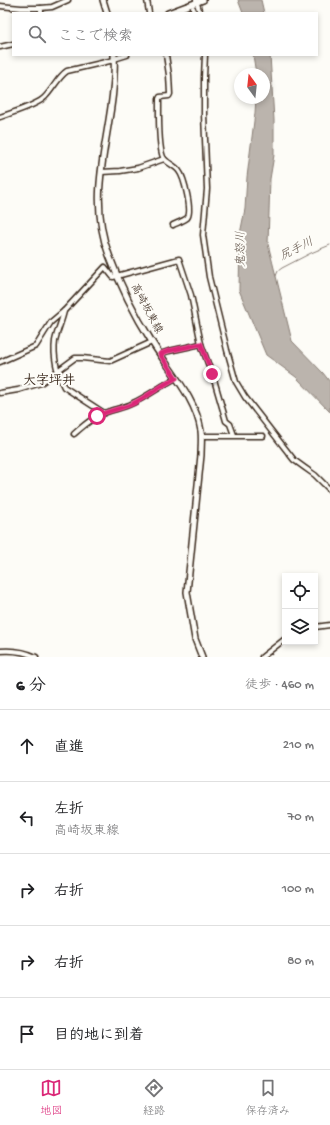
<!DOCTYPE html>
<html lang="ja">
<meta charset="utf-8">
<style>
body{margin:0;font-family:"Gochi Hand","Klee One",sans-serif;background:#f6f6f6;color:#202124}
.controls{position:absolute;right:12px;bottom:12px;display:grid;overflow:hidden;border-radius:0px;box-shadow:0 2px 6px #0003}
.controls button{width:36px;height:36px;display:grid;place-items:center;padding:0;border:0;border-bottom:1px solid #e0e0e0;background:#fff;color:#202124;font:20px sans-serif}
.compass{position:absolute;left:234px;top:68px;width:36px;height:36px;border-radius:50%;background:#fff;box-shadow:0 2px 6px #0003;rotate:345deg}
.stop{position:absolute;width:12px;height:12px;margin:-9px;border:3px solid #db2777;border-radius:50%;background:#fff}
.stop.end{background:#db2777;border-color:#fff;box-shadow:0 1px 4px #0008}
.list{margin:0;padding:0;list-style:none}
h2{display:flex;justify-content:space-between;align-items:center;height:52px;margin:0;padding:0 16px;font-size:17px}
h2 small{font-size:13px;font-weight:400;color:#757577}
.list li{display:grid;grid-template-columns:26px 1fr auto;gap:12px;align-items:center;box-sizing:border-box;height:72px;padding:0 16px;border-top:1px solid #e0e0e0}
.list b{display:block;font-size:15px;white-space:nowrap}
.list p{margin:0;font-size:13px;white-space:nowrap;color:#757577}
.list em{font-size:13px;font-style:normal;color:#757577}
.icon{flex:none;width:22px;height:22px;fill:none;stroke:currentColor;stroke-width:2;stroke-linecap:round;stroke-linejoin:round}
.map{position:relative;flex:none;width:330px;height:657px;overflow:hidden}
.search{position:absolute;background:#fff;box-shadow:0 2px 6px #0003;left:12px;right:12px;top:12px;height:44px;display:flex;align-items:center;gap:10px;box-sizing:border-box;padding:0 14px;border-radius:0px;color:#757577;font-size:15px}
.sheet{height:412px;background:#fff}
nav{display:flex;justify-content:space-around;align-items:center;box-sizing:border-box;height:56px;border-top:1px solid #e0e0e0;background:#fff;font-size:11px;color:#757577}
nav a{display:grid;justify-items:center;gap:2px}
nav .on{color:#db2777}
.map>svg:first-child{display:block}
.water{fill:#bbb4ad;stroke:#887d74}
.lines{fill:none;stroke-linecap:round;stroke-linejoin:round}
.stream{stroke:#887d74;stroke-width:1}
.minor-casing{stroke:#3b2a1e;stroke-width:7}
.major-casing{stroke:#3b2a1e;stroke-width:8}
.minor{stroke:#fdfcf7;stroke-width:4}
.major{stroke:#fdfcf7;stroke-width:5}
.route{stroke:#db2777;stroke-width:5}
.labels{text-anchor:middle;dominant-baseline:central;stroke-width:4;stroke-linejoin:round;paint-order:stroke}
.street-label{font-size:11px;fill:#3b2a1e;stroke:#fdfcf7}
.water-label{font-size:12px;font-style:italic;fill:#615349;stroke:#fdfcf7}
.quarter-label{font-size:13px;font-weight:bold;fill:#3b2a1e;stroke:#fdfcf7}
</style>
<div class="map">
<svg width="330" height="657" viewBox="0 0 330 657">
<rect width="100%" height="100%" fill="#fdfcf7"/>
<filter id="ink" filterUnits="userSpaceOnUse"><feTurbulence type="fractalNoise" baseFrequency=".025" numOctaves="2"/><feDisplacementMap in="SourceGraphic" scale="8" xChannelSelector="R" yChannelSelector="G"/><feConvolveMatrix kernelMatrix="1 2 1 2 8 2 1 2 1" color-interpolation-filters="sRGB"/></filter>
<g filter="url(#ink)">
<!-- water -->
<g class="water">
<polygon points="238,0 261,0 264,13 243,13"/>
<polygon points="253,55 270,55 274,120 274,155 270,179 268,244 292,341 323,373 330,382 330,412 296,377 266,355 239,290 240,234 245,209 247,177 255,113 256,98 264,98 264,74 256,74"/>
</g>
<g class="lines">
<!-- stream -->
<polyline class="stream" points="276,276 278,271 282,268 311,253 330,245"/>
<defs>
<g id="minor">
<polyline points="147,0 149,13"/>
<polyline points="196,0 200,13"/>
<polyline points="0,6 21,8 41,8"/>
<polyline points="193,8 195,13"/>
<polyline points="41,13 41,8 52,7 68,0"/>
<polyline points="0,47 13,44"/>
<path d="M166,55L169,75L170,94L169,96L160,97L159,99C159,113 158,145 163,157C166,163 175,165 179,171C184,177 193,212 187,218C183,221 177,223 173,225"/>
<polyline points="205,55 204,77 204,114 207,189 203,235 209,277 227,350 236,382 245,397 294,460 305,468 315,475 330,490"/>
<polyline points="114,59 127,55"/>
<path d="M0,117C11,113 38,105 45,97C53,89 58,77 67,71L114,60"/>
<polyline points="101,172 120,171 138,168 164,159"/>
<polyline points="201,344 215,383 226,421 230,424 234,435"/>
<polyline points="0,362 36,346 51,322 64,311"/>
<polyline points="0,393 18,390 41,383 75,358 82,358 110,361 152,342"/>
<path d="M104,413L64,387C57,374 53,356 55,341C57,331 62,321 64,311L105,267L113,277L179,259L191,295L201,344L169,351L160,354"/>
<path d="M74,434C83,426 93,417 104,413C114,409 124,408 133,403C148,396 161,386 176,378"/>
<polyline points="202,436 263,436"/>
<polyline points="315,627 330,625"/>
<path d="M0,651C13,650 24,651 36,657"/>
<polyline points="262,657 285,639"/>
</g>
<g id="major">
<polyline points="103,0 107,13"/>
<polyline points="168,13 203,0"/>
<path d="M114,55C118,123 83,187 109,255C120,285 135,315 152,342C169,370 196,398 201,431C202,439 201,447 201,455L187,592L195,639L202,657"/>
</g>
</defs>
<!-- minor casing -->
<use href="#minor" class="minor-casing"/>
<!-- major casing -->
<use href="#major" class="major-casing"/>
<!-- minor -->
<use href="#minor" class="minor"/>
<!-- major -->
<use href="#major" class="major"/>
</g>
</g>
<g class="lines" filter="url(#ink)">
<!-- route -->
<path class="route" d="M97,416C108,411 119,409 130,405C146,398 160,386 176,378L160,354L168,351L201,344L212,374"/>
</g>
<g class="labels">
<!-- street labels -->
<g class="street-label">
<text transform="translate(146 309) rotate(62)">高崎坂東線</text>
</g>
<!-- water labels -->
<g class="water-label">
<text transform="translate(242 249) rotate(-91)">鬼怒川</text>
<text transform="translate(297 250) rotate(-27)">尻手川</text>
</g>
<!-- quarter labels -->
<g class="quarter-label">
<text x="49" y="381">大字坪井</text>
</g>
</g>
</svg>
<div class="controls">
<button><svg class="icon" aria-label="locate" viewBox="0 0 24 24"><circle cx="12" cy="12" r="6"/><path d="M12 2v4M12 18v4M2 12h4M18 12h4"/></svg></button>
<button><svg class="icon" aria-label="layers" viewBox="0 0 24 24"><path d="M12 4l9 5-9 5-9-5zM3 14l9 5 9-5"/></svg></button>
</div>
<svg class="compass" viewBox="-18 -18 36 36"><path d="M0-13l5 13h-10z" fill="#e53935"/><path d="M0 13l5-13h-10z" fill="#757577"/></svg>
<div class="stop" style="left:97px;top:416px"></div>
<div class="stop end" style="left:212px;top:374px"></div>
<div class="search"><svg class="icon" aria-label="search" viewBox="0 0 24 24"><circle cx="10" cy="10" r="6"/><path d="M15 15l6 6"/></svg>ここで検索</div>
</div>
<section class="sheet">
<h2>6 分<small>徒歩 · 460 m</small></h2>
<ul class="list">
<li><svg class="icon" aria-label="ahead" viewBox="0 0 24 24"><path d="M12 20V5M6 11l6-6 6 6"/></svg><div><b>直進</b></div><em>210 m</em></li>
<li><svg class="icon" aria-label="left" viewBox="0 0 24 24"><path d="M17 20v-9H6M10 6l-5 5 5 5"/></svg><div><b>左折</b><p>高崎坂東線</p></div><em>70 m</em></li>
<li><svg class="icon" aria-label="right" viewBox="0 0 24 24"><path d="M7 20v-9h11M14 6l5 5-5 5"/></svg><div><b>右折</b></div><em>100 m</em></li>
<li><svg class="icon" aria-label="right" viewBox="0 0 24 24"><path d="M7 20v-9h11M14 6l5 5-5 5"/></svg><div><b>右折</b></div><em>80 m</em></li>
<li><svg class="icon" aria-label="arrive" viewBox="0 0 24 24"><path d="M6 21V4h12l-3 4 3 4H6"/></svg><div><b>目的地に到着</b></div></li>
</ul>
</section>
<nav>
<a class="on"><svg class="icon" aria-label="map" viewBox="0 0 24 24"><path d="M3 6l6-2 6 2 6-2v14l-6 2-6-2-6 2zM9 4v14M15 6v14"/></svg>地図</a>
<a><svg class="icon" aria-label="directions" viewBox="0 0 24 24"><path d="M12 3l9 9-9 9-9-9zM9 14v-3h6M13 9l2 2-2 2"/></svg>経路</a>
<a><svg class="icon" aria-label="saved" viewBox="0 0 24 24"><path d="M7 4h10v16l-5-4-5 4z"/></svg>保存済み</a>
</nav>
